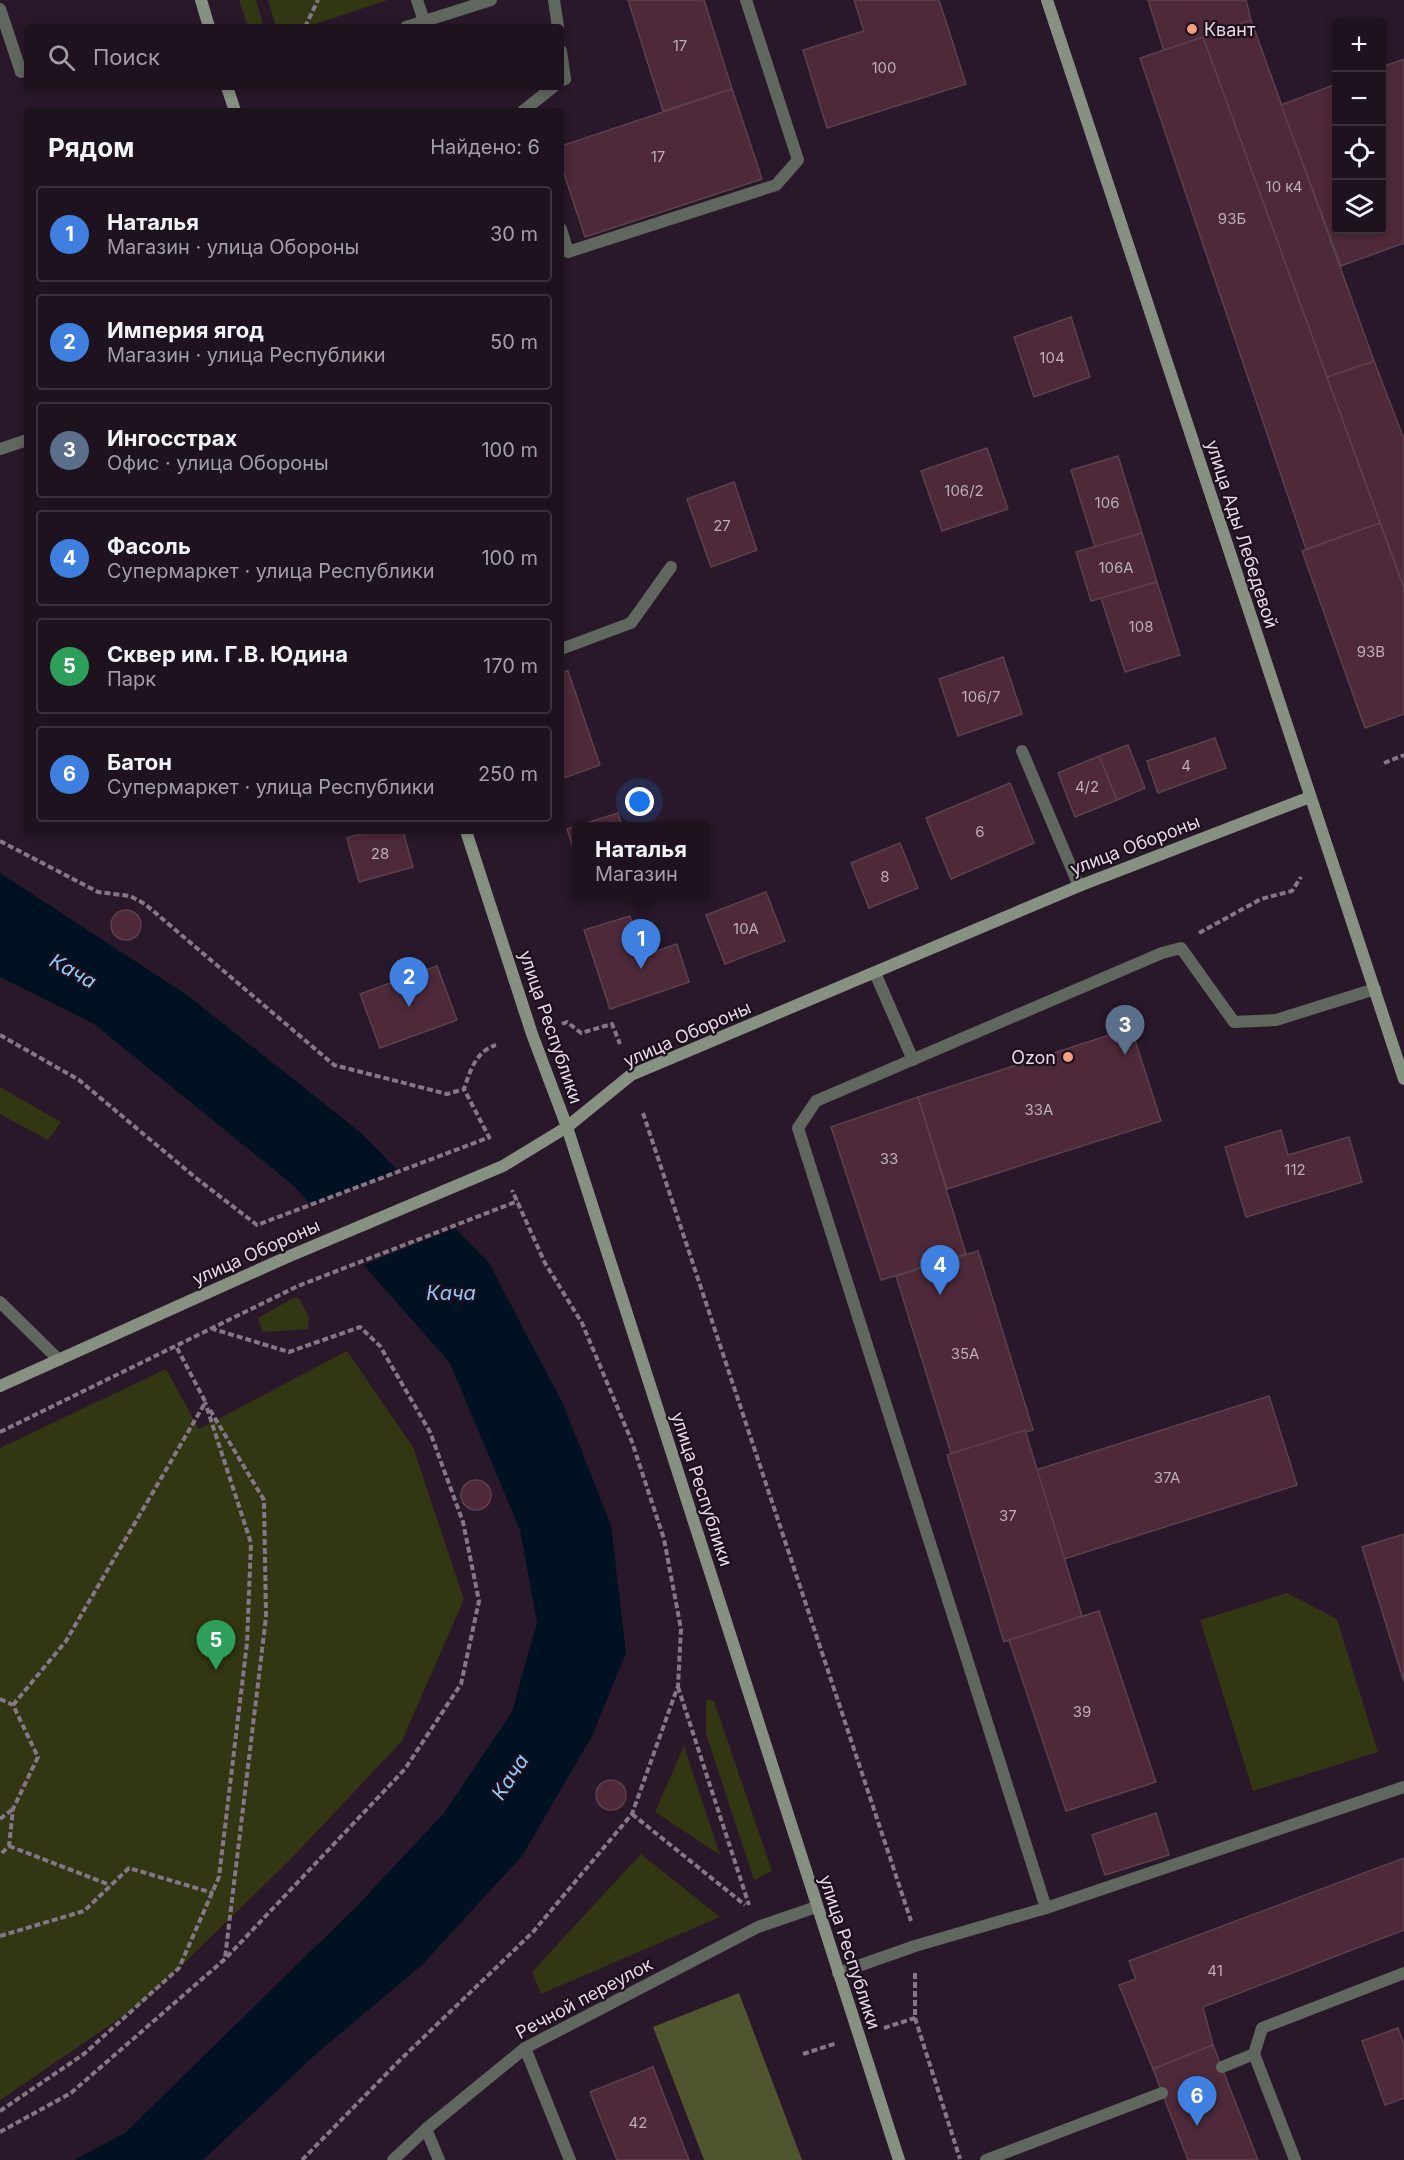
<!DOCTYPE html>
<html lang="ru">
<meta charset="utf-8">
<style>
body{margin:0;font-family:Inter,sans-serif;background:#2b202c;color:#f1f3f6}
.controls{position:absolute;right:18px;top:18px;display:grid;overflow:hidden;border-radius:6px;box-shadow:0 3px 9px #0003}
.controls button{width:54px;height:54px;display:grid;place-items:center;padding:0;border:0;border-bottom:2px solid #3c323d;background:#1e121f;color:#f1f3f6;font:30px sans-serif}
.you{position:absolute;left:640px;top:802px;width:21px;height:21px;margin:-15px;border:4px solid #fff;border-radius:50%;background:#1a73e8;box-shadow:0 0 0 9px #1a73e833}
.badge{display:grid;place-items:center;width:39px;height:39px;border-radius:50%;background:#1a73e8;color:#fff;font-size:20px;font-weight:700}
.pin{position:absolute;translate:-50% -50px;filter:drop-shadow(0 2px 3px #0008)}
.pin::after{content:'';position:absolute;top:32px;width:21px;height:18px;background:inherit;clip-path:polygon(0 0,100% 0,50% 100%)}
.popup{position:absolute;left:572px;top:822px;width:138px;height:78px;box-sizing:border-box;display:grid;place-content:center;border-radius:6px;background:#1e121f;filter:drop-shadow(0 2px 4px #0005);font-size:20px;white-space:nowrap;color:#a19ea4}
.popup b{font-size:22px;color:#f1f3f6}
.popup::after{content:'';position:absolute;left:50%;top:100%;margin-left:-12px;border:12px solid transparent;border-top-color:#1e121f}
.list{margin:0;padding:0;list-style:none}
h2{display:flex;justify-content:space-between;align-items:center;height:78px;margin:0;padding:0 24px;font-size:26px}
h2 small{font-size:20px;font-weight:400;color:#a19ea4}
.list li{display:grid;grid-template-columns:39px 1fr auto;gap:18px;align-items:center;box-sizing:border-box;height:96px;margin:0 12px 12px;padding:0 12px;border:2px solid #3c323d;border-radius:6px}
.list b{display:block;font-size:22px;white-space:nowrap}
.list p{margin:0;font-size:20px;white-space:nowrap;color:#a19ea4}
.list em{font-size:20px;font-style:normal;color:#a19ea4}
.icon{flex:none;width:33px;height:33px;fill:none;stroke:currentColor;stroke-width:2;stroke-linecap:round;stroke-linejoin:round}
.map{position:relative;flex:none;width:1404px;height:2160px;overflow:hidden}
.search{position:absolute;background:#1e121f;box-shadow:0 3px 9px #0003;left:24px;top:24px;width:540px;height:66px;display:flex;align-items:center;gap:15px;box-sizing:border-box;padding:0 21px;border-radius:6px;color:#a19ea4;font-size:22px}
.panel{position:absolute;background:#1e121f;box-shadow:0 3px 9px #0003;left:24px;top:108px;width:540px;height:726px;border-radius:6px}
.map>svg:first-child{display:block}
.green{fill:#333612}
.forest{fill:#51552f}
.water{fill:#012}
.pier{fill:#281829}
.building{fill:#4d2939;stroke:#5b424c;stroke-width:1.5}
.lines{fill:none;stroke-linecap:round;stroke-linejoin:round}
.path{stroke:#857886;stroke-width:4;stroke-dasharray:6 3;stroke-linecap:butt}
.lane{stroke:#60675e;stroke-width:12}
.street{stroke:#60675e;stroke-width:12}
.secondary{stroke:#869182;stroke-width:12}
.poi-dot{fill:#f2a07e;stroke:#1e0f1f;stroke-width:2}
.labels{text-anchor:middle;dominant-baseline:central;stroke-width:4.5;stroke-linejoin:round;paint-order:stroke}
.number-label{font-size:15px;fill:#beacb8}
.poi-label{font-size:18px;fill:#e3d8e3;stroke:#1e0f1f;text-anchor:start}
.street-label{font-size:18px;fill:#e3d8e3;stroke:#1e0f1f}
.water-label{font-size:20px;font-style:italic;fill:#90cbf8;stroke:#1e0f1f}
</style>
<div class="map">
<svg width="1404" height="2160" viewBox="0 0 1404 2160">
<rect width="100%" height="100%" fill="#281829"/>
<!-- green -->
<g class="green">
<polygon points="239,0 256,0 264,27 248,27"/>
<polygon points="268,0 388,0 306,27 276,27"/>
<polygon points="0,1087 61,1122 48,1140 0,1114"/>
<polygon points="293,1298 299,1298 309,1317 308,1329 263,1332 258,1318"/>
<polygon points="347,1351 413,1447 464,1599 402,1741 289,1861 144,2002 0,2100 0,1448 166,1369 199,1429"/>
<polygon points="1287,1593 1337,1619 1378,1752 1253,1791 1200,1620"/>
<polygon points="706,1699 714,1701 772,1871 754,1880 706,1734"/>
<polygon points="684,1746 720,1855 655,1812"/>
<polygon points="641,1854 720,1917 541,1994 532,1972"/>
</g>
<!-- forest -->
<polygon class="forest" points="739,1993 802,2160 704,2160 653,2027"/>
<!-- water -->
<polygon class="water" points="0,873 187,995 360,1132 489,1263 563,1404 611,1525 626,1653 592,1736 522,1856 422,1965 317,2053 203,2160 74,2160 125,2133 358,1905 444,1813 512,1712 537,1622 520,1530 450,1363 294,1186 94,1024 0,977"/>
<!-- pier -->
<polygon class="pier" points="401,1169 458,1227 361,1266 308,1206"/>
<!-- building -->
<g class="building">
<polygon points="628,0 704,0 732,89 663,111"/>
<polygon points="854,0 939,0 966,84 827,128 803,50 864,31"/>
<polygon points="1148,0 1246,0 1251,20 1164,51"/>
<polygon points="1251,20 1374,361 1327,377 1203,37"/>
<polygon points="1203,37 1380,523 1306,549 1140,58"/>
<polygon points="1404,59 1404,243 1341,266 1281,105 1336,84 1336,230 1382,230 1382,67"/>
<polygon points="732,89 762,179 585,237 561,165 561,146"/>
<polygon points="1071,317 1090,377 1034,397 1014,337"/>
<polygon points="1374,361 1404,439 1404,588 1327,377"/>
<polygon points="987,448 1008,509 942,531 921,471"/>
<polygon points="1118,456 1142,533 1095,547 1071,470"/>
<polygon points="734,482 757,550 711,567 687,499"/>
<polygon points="1380,523 1404,588 1404,714 1365,728 1302,551"/>
<polygon points="1142,533 1157,582 1091,601 1076,552"/>
<polygon points="1157,582 1180,655 1125,672 1101,598"/>
<polygon points="1003,657 1022,714 958,736 939,679"/>
<polygon points="568,671 600,765 561,779 561,673"/>
<polygon points="1215,738 1226,768 1158,793 1147,761"/>
<polygon points="1128,745 1145,788 1117,800 1099,756"/>
<polygon points="1099,756 1117,800 1075,817 1058,773"/>
<polygon points="1010,783 1034,843 951,879 926,818"/>
<polygon points="618,813 622,826 576,826 576,858 567,829"/>
<polygon points="372,831 403,831 413,867 359,882 347,838"/>
<polygon points="900,843 918,888 869,908 851,863"/>
<polygon points="766,892 785,941 725,964 706,915"/>
<circle cx="126" cy="925" r="15"/>
<polygon points="630,916 643,956 677,944 689,982 610,1009 584,930"/>
<polygon points="437,966 457,1020 380,1048 360,994"/>
<polygon points="1131,1028 1161,1121 947,1189 918,1097"/>
<polygon points="918,1097 966,1254 881,1280 831,1127"/>
<polygon points="1281,1130 1288,1155 1349,1137 1362,1182 1246,1217 1225,1147"/>
<polygon points="978,1251 1033,1430 951,1453 896,1276"/>
<polygon points="1269,1396 1297,1485 1064,1559 1036,1470"/>
<polygon points="1025,1430 1082,1616 1004,1642 947,1455"/>
<circle cx="476" cy="1495" r="15"/>
<polygon points="1404,1534 1404,1682 1362,1547"/>
<polygon points="1099,1611 1156,1782 1066,1811 1009,1640"/>
<circle cx="611" cy="1795" r="15"/>
<polygon points="1156,1813 1169,1855 1105,1875 1092,1835"/>
<polygon points="1404,1858 1404,1930 1203,2007 1213,2045 1153,2069 1119,1985 1136,1979 1129,1961"/>
<polygon points="1398,2028 1404,2045 1404,2098 1385,2105 1362,2041"/>
<polygon points="1213,2045 1258,2160 1188,2160 1153,2069"/>
<polygon points="653,2067 689,2160 617,2160 590,2092"/>
</g>
<g class="lines">
<!-- path -->
<g class="path">
<polyline points="305,27 318,0"/>
<polyline points="1384,763 1404,755"/>
<polyline points="0,841 98,892 130,896 145,904 334,1065 447,1094 464,1089"/>
<polyline points="1199,933 1261,899 1292,891 1301,877"/>
<polyline points="562,1024 567,1022 581,1033 612,1024 620,1044"/>
<polyline points="0,1035 79,1080 196,1178 257,1225 490,1137"/>
<polyline points="643,1113 911,1921"/>
<path d="M490,1139L464,1089C470,1071 476,1051 496,1045"/>
<polyline points="177,1348 206,1403"/>
<polyline points="210,1410 264,1500 266,1617 225,1958"/>
<polyline points="0,1432 298,1286 518,1201"/>
<polyline points="678,1687 749,1905"/>
<polyline points="0,1699 13,1705 38,1757 13,1809 9,1846 0,1855"/>
<polyline points="13,1705 66,1641 205,1403"/>
<polyline points="632,1814 745,1905"/>
<polyline points="0,1819 13,1809"/>
<polyline points="9,1846 110,1885"/>
<polyline points="0,1936 84,1911 129,1868 213,1893"/>
<polyline points="915,1973 915,2018 960,2159"/>
<polyline points="884,2028 915,2018"/>
<polyline points="803,2054 837,2043"/>
<polyline points="0,2111 84,2054 179,1968 219,1877 247,1643 251,1543 205,1402"/>
<polyline points="0,2132 71,2093 225,1959 405,1769 461,1684 479,1601 463,1522 430,1432 380,1346 360,1327 289,1352 213,1329"/>
<polyline points="302,2160 399,2061 533,1932 632,1814 678,1686 681,1629 664,1539 632,1442 582,1323 545,1263 512,1190"/>
</g>
<!-- lane -->
<g class="lane">
<polyline points="417,0 424,21"/>
<polyline points="554,0 558,27"/>
<polyline points="0,9 21,72"/>
<polyline points="406,27 491,0"/>
<polyline points="561,51 565,79 561,81"/>
<polyline points="523,111 553,87"/>
<polyline points="561,229 568,252 776,185 798,160 746,0"/>
<polyline points="0,449 27,440"/>
<polyline points="561,649 631,623 671,567"/>
<polyline points="1022,751 1079,886"/>
<polyline points="875,973 913,1060"/>
<polyline points="0,1302 59,1360"/>
<polyline points="1046,1908 798,1128 816,1101 1162,953 1181,948 1234,1022 1276,1020 1375,989"/>
<polyline points="838,1973 915,1946 1046,1908 1404,1787"/>
<polyline points="525,2048 570,2160"/>
<polyline points="1254,2054 1295,2160"/>
<polyline points="1222,2067 1254,2054 1262,2028 1404,1973"/>
<polyline points="426,2129 439,2160"/>
<polyline points="986,2160 1162,2093"/>
</g>
<!-- street -->
<polyline class="street" points="393,2160 426,2129 525,2048 758,1927 816,1907"/>
<!-- secondary -->
<g class="secondary">
<polyline points="201,0 209,27"/>
<polyline points="1047,0 1404,1079"/>
<polyline points="227,87 235,111"/>
<polyline points="466,831 532,1034 567,1127 899,2160"/>
<polyline points="0,1386 285,1258 503,1166 567,1127 631,1075 1079,886 1310,797"/>
</g>
</g>
<!-- markers -->
<g class="poi-dot">
<circle cx="1192" cy="29" r="6"/>
<circle cx="1068" cy="1057" r="6"/>
</g>
<g class="labels">
<!-- number labels -->
<g class="number-label">
<text x="680" y="45">17</text>
<text x="884" y="67">100</text>
<text x="658" y="156">17</text>
<text x="1284" y="186">10 к4</text>
<text x="1232" y="218">93Б</text>
<text x="1052" y="357">104</text>
<text x="964" y="490">106/2</text>
<text x="1107" y="502">106</text>
<text x="722" y="525">27</text>
<text x="1116" y="567">106А</text>
<text x="1141" y="626">108</text>
<text x="1371" y="651">93В</text>
<text x="981" y="696">106/7</text>
<text x="1186" y="765">4</text>
<text x="1087" y="786">4/2</text>
<text x="980" y="831">6</text>
<text x="380" y="853">28</text>
<text x="885" y="876">8</text>
<text x="746" y="928">10А</text>
<text x="1039" y="1109">33А</text>
<text x="889" y="1158">33</text>
<text x="1295" y="1169">112</text>
<text x="965" y="1353">35А</text>
<text x="1167" y="1477">37А</text>
<text x="1008" y="1515">37</text>
<text x="1082" y="1711">39</text>
<text x="1215" y="1970">41</text>
<text x="638" y="2122">42</text>
</g>
<!-- poi labels -->
<g class="poi-label">
<text x="1204" y="29">Квант</text>
<text x="1056" y="1057" text-anchor="end">Ozon</text>
</g>
<!-- street labels -->
<g class="street-label">
<text transform="translate(1242 534) rotate(72)">улица Ады Лебедевой</text>
<text transform="translate(1135 845) rotate(-21)">улица Обороны</text>
<text transform="translate(551 1027) rotate(71)">улица Республики</text>
<text transform="translate(687 1034) rotate(-24)">улица Обороны</text>
<text transform="translate(256 1252) rotate(-24)">улица Обороны</text>
<text transform="translate(702 1489) rotate(72)">улица Республики</text>
<text transform="translate(850 1952) rotate(72)">улица Республики</text>
<text transform="translate(584 1998) rotate(-28)">Речной переулок</text>
</g>
<!-- water labels -->
<g class="water-label">
<text transform="translate(73 971) rotate(29)">Кача</text>
<text x="451" y="1293">Кача</text>
<text transform="translate(510 1777) rotate(-57)">Кача</text>
</g>
</g>
</svg>
<div class="controls">
<button>+</button>
<button>−</button>
<button><svg class="icon" aria-label="locate" viewBox="0 0 24 24"><circle cx="12" cy="12" r="6"/><path d="M12 2v4M12 18v4M2 12h4M18 12h4"/></svg></button>
<button><svg class="icon" aria-label="layers" viewBox="0 0 24 24"><path d="M12 4l9 5-9 5-9-5zM3 14l9 5 9-5"/></svg></button>
</div>
<div class="you"></div>
<div class="pin badge" style="left:641px;top:969px;background:#3f7fe0">1</div>
<div class="popup"><b>Наталья</b>Магазин</div>
<div class="pin badge" style="left:409px;top:1007px;background:#3f7fe0">2</div>
<div class="pin badge" style="left:1125px;top:1055px;background:#5c6f8a">3</div>
<div class="pin badge" style="left:940px;top:1295px;background:#3f7fe0">4</div>
<div class="pin badge" style="left:216px;top:1670px;background:#2e9e5b">5</div>
<div class="pin badge" style="left:1197px;top:2126px;background:#3f7fe0">6</div>
<div class="search"><svg class="icon" aria-label="search" viewBox="0 0 24 24"><circle cx="10" cy="10" r="6"/><path d="M15 15l6 6"/></svg>Поиск</div>
<section class="panel">
<h2>Рядом<small>Найдено: 6</small></h2>
<ul class="list">
<li><span class="badge" style="background:#3f7fe0">1</span><div><b>Наталья</b><p>Магазин · улица Обороны</p></div><em>30 m</em></li>
<li><span class="badge" style="background:#3f7fe0">2</span><div><b>Империя ягод</b><p>Магазин · улица Республики</p></div><em>50 m</em></li>
<li><span class="badge" style="background:#5c6f8a">3</span><div><b>Ингосстрах</b><p>Офис · улица Обороны</p></div><em>100 m</em></li>
<li><span class="badge" style="background:#3f7fe0">4</span><div><b>Фасоль</b><p>Супермаркет · улица Республики</p></div><em>100 m</em></li>
<li><span class="badge" style="background:#2e9e5b">5</span><div><b>Сквер им. Г.В. Юдина</b><p>Парк</p></div><em>170 m</em></li>
<li><span class="badge" style="background:#3f7fe0">6</span><div><b>Батон</b><p>Супермаркет · улица Республики</p></div><em>250 m</em></li>
</ul>
</section>
</div>
